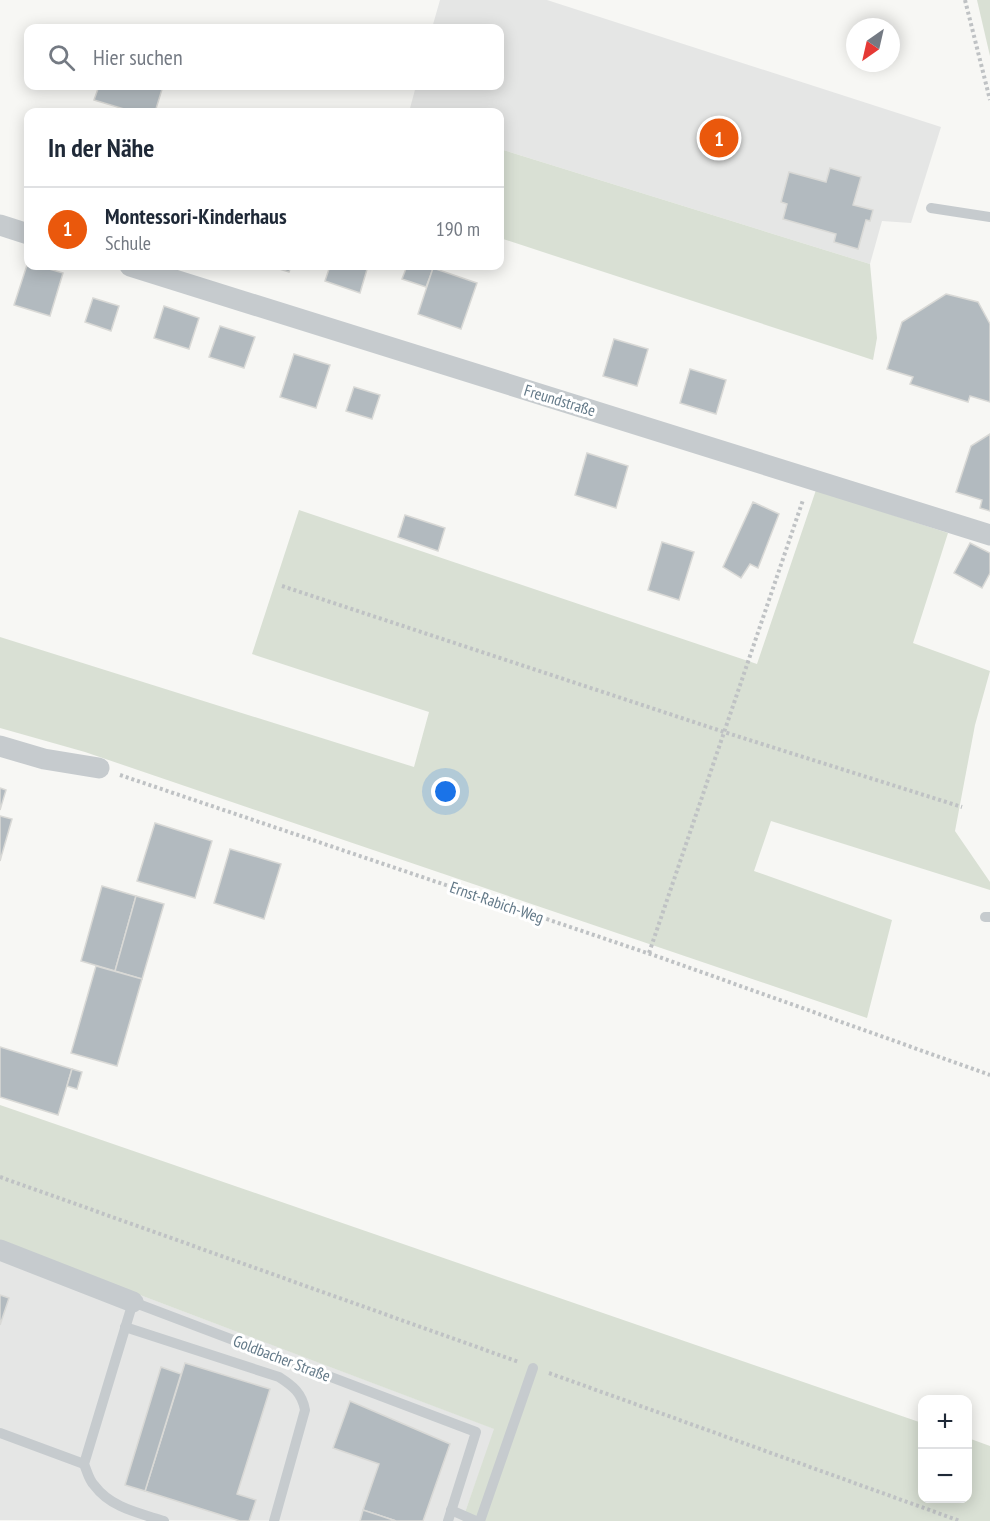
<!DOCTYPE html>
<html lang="de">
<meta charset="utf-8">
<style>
body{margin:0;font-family:"PT Sans Narrow",sans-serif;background:#f6f6f7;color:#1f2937}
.controls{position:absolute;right:18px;bottom:18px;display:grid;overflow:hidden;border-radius:12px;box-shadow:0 3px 15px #0003}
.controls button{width:54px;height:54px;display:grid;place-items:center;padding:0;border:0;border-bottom:2px solid #e0e1e3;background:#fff;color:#1f2937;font:30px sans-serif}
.compass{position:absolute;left:846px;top:18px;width:54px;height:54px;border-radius:50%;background:#fff;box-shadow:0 3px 15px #0003;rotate:214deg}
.you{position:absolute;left:446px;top:792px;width:21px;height:21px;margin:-15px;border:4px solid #fff;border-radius:50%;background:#1a73e8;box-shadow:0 0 0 9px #1a73e833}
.badge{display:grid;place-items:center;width:39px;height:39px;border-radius:50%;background:#ea580c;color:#fff;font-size:20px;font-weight:700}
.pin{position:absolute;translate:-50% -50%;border:3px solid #fff;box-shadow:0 2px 6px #0006}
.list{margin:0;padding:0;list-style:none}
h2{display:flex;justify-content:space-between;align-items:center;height:78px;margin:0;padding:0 24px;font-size:26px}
h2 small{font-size:20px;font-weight:400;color:#747a83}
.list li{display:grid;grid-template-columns:39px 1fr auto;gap:18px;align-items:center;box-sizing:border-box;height:84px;padding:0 24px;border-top:2px solid #e0e1e3}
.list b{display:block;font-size:22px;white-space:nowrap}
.list p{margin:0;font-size:20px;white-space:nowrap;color:#747a83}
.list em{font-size:20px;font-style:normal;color:#747a83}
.icon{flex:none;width:33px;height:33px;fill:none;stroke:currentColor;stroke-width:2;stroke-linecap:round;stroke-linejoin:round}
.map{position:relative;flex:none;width:990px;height:1521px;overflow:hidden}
.search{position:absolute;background:#fff;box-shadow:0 3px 15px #0003;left:24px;top:24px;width:480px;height:66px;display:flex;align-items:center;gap:15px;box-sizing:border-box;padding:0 21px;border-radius:12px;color:#747a83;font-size:22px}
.panel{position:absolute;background:#fff;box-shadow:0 3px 15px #0003;left:24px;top:108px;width:480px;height:162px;border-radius:12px}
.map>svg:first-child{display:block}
.built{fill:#e5e6e5}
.green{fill:#d9e0d4}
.building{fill:#b2babf;stroke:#d9d9d6;stroke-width:1.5}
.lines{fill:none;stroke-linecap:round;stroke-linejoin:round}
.path{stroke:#bfc2c4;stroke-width:4;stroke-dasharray:3 3;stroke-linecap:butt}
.lane{stroke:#c6cbce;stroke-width:10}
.street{stroke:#c6cbce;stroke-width:21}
.labels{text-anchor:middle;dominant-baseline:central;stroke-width:6;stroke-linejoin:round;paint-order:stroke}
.street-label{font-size:16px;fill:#637988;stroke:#fff}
</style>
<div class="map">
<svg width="990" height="1521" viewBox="0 0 990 1521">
<rect width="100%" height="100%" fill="#f7f7f4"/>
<!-- built -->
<g class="built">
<polygon points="440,0 547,0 941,127 911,223 882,221 870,264 500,149 500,112 409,112 416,86 500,86 500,28 432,28"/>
<polygon points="0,1242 495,1429 462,1521 0,1520"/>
</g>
<!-- green -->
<g class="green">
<polygon points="977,0 990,0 990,56"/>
<polygon points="500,149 870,264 877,338 873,360 500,238"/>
<polygon points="816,490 948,533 913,643 990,671 975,725 955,831 990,882 990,890 771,821 754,871 892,920 867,1018 85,752 0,728 0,637 414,767 429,712 252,654 299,510 757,664"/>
<polygon points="0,1105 922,1423 922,1498 968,1498 968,1438 990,1446 990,1521 462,1521 494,1429 0,1242"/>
</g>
<!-- building -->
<g class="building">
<polygon points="99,86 163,86 155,112 134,112 94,100"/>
<polygon points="830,168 861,177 853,205 873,210 870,221 866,220 858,249 834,242 836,234 783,219 787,204 781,202 789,172 826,182"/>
<polygon points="28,262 28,266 39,266 63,273 50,316 14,305"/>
<polygon points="270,266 291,266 289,272"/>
<polygon points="330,266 368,266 360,293 325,281"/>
<polygon points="407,266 434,266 426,287 402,279"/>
<polygon points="433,268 477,283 461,329 418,314"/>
<polygon points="946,294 978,302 990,324 990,402 970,396 968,402 910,384 913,377 887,369 902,322"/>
<polygon points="93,298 119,306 111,331 85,322"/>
<polygon points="164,306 199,318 189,349 154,338"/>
<polygon points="220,326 255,337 244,368 209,357"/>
<polygon points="614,339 648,349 637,386 603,376"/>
<polygon points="294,354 330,365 316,408 280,397"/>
<polygon points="690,369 726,380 716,414 680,403"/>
<polygon points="354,387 380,395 372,419 346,411"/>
<polygon points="990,434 990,511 980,508 982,500 956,492 971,446"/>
<polygon points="587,453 628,466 616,508 575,495"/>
<polygon points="753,502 779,514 758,568 750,564 741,578 723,567"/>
<polygon points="405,515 445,528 438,551 398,537"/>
<polygon points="662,542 694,552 679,600 648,590"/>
<polygon points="970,543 990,553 990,573 982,588 954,573"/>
<polygon points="0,788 6,790 0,810"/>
<polygon points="0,816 12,819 0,861"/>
<polygon points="155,823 212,841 195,898 137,881"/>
<polygon points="230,849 281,864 264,919 214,903"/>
<polygon points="102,886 136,896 115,971 81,961"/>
<polygon points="136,896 164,904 142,979 115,971"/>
<polygon points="96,966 142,979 117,1066 71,1053"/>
<polygon points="0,1047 72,1069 58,1115 0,1097"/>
<polygon points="72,1069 82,1072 77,1089 67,1086"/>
<polygon points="0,1295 9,1298 0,1325"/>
<polygon points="185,1363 270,1389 237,1494 256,1500 249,1521 240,1521 145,1491"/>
<polygon points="161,1367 181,1374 145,1491 125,1485"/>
<polygon points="350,1401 450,1444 423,1521 396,1521 363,1510 379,1464 333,1448"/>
<polygon points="363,1510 396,1521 360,1521"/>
</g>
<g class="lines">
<!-- path -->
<g class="path">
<polyline points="965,0 990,100"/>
<polyline points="282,586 724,732 962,807"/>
<polyline points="120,775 662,958 990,1075"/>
<polyline points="649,953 803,500"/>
<polyline points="0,1177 519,1362"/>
<polyline points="549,1373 960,1521"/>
</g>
<!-- lane -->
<g class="lane">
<polyline points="931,208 990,217"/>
<polyline points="985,917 990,917"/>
<path d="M125,1327L279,1377C293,1386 302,1393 305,1410L274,1521"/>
<polyline points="0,1433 84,1464"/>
<polyline points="451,1510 476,1521"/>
<path d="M164,1521C139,1513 111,1508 94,1485C89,1480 87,1471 84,1464L133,1302L476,1432L448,1521"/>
<polyline points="480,1521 533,1368"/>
</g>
<!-- street -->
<g class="street">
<polyline points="0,225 28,234"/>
<polyline points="130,266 990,535"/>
<polyline points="0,746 44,759 99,768"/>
<polyline points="0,1250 133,1302"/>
</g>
</g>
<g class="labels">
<!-- street labels -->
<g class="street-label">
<text transform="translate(560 400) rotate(17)">Freundstraße</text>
<text transform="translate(497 902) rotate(19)">Ernst-Rabich-Weg</text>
<text transform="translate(282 1358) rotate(21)">Goldbacher Straße</text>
</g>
</g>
</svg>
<div class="controls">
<button>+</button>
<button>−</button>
</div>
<svg class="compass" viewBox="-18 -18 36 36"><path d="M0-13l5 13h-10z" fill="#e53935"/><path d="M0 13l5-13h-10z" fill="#747a83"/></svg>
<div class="you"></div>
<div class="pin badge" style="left:719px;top:138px">1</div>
<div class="search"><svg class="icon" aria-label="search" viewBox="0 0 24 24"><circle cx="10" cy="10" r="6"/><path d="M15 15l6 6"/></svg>Hier suchen</div>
<section class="panel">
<h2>In der Nähe<small></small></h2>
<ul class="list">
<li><span class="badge">1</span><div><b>Montessori-Kinderhaus</b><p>Schule</p></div><em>190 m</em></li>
</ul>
</section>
</div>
